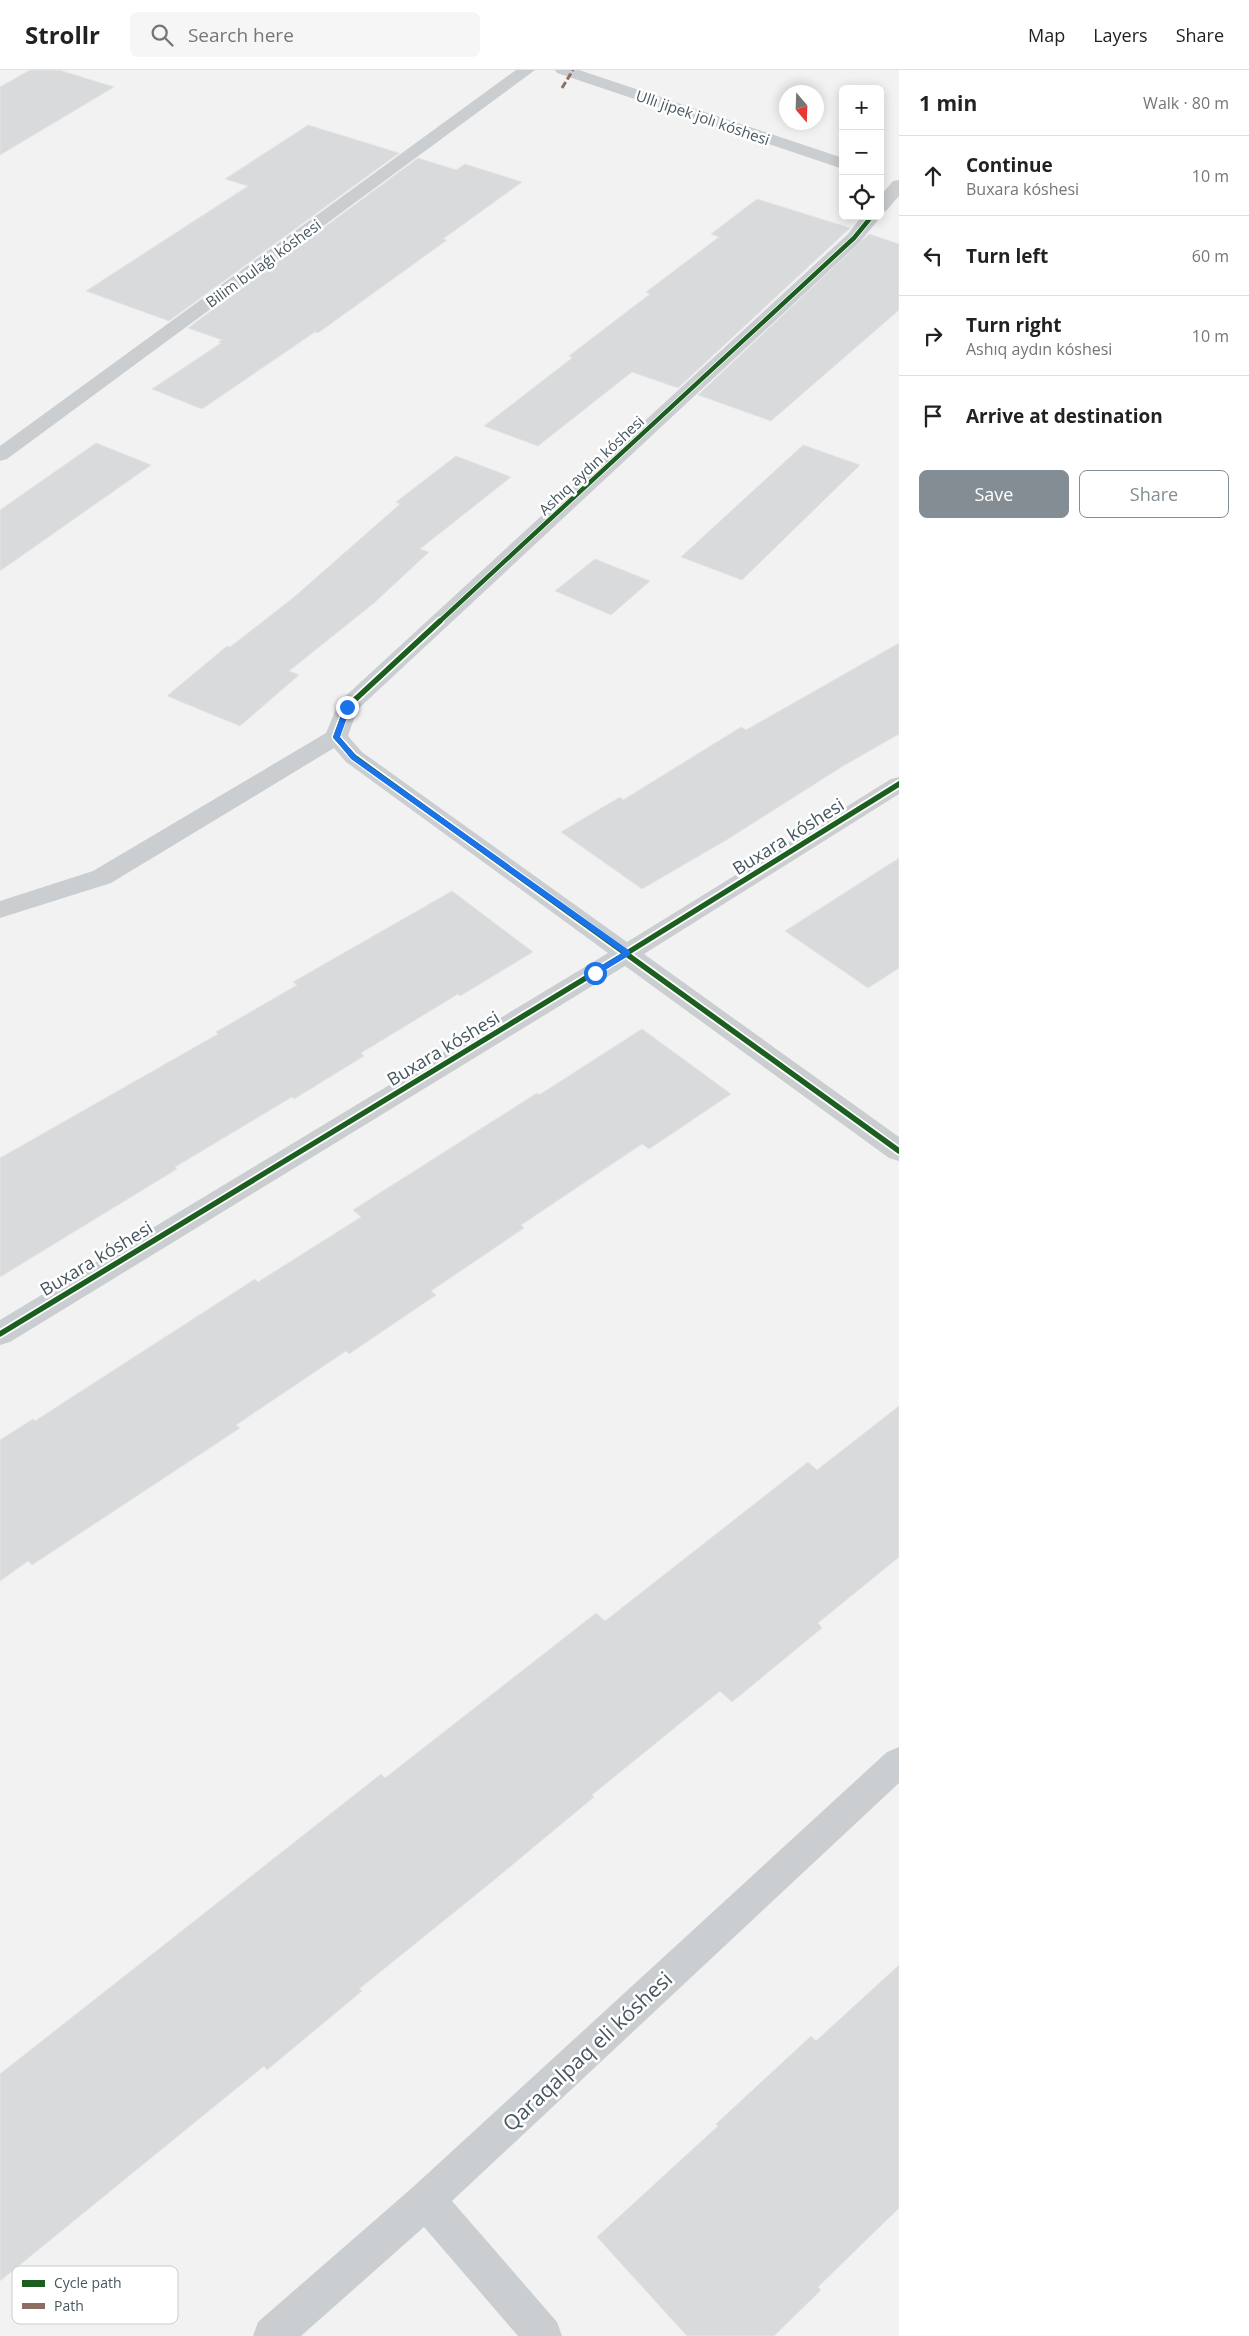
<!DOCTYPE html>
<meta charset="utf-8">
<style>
body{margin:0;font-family:"Open Sans",sans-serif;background:#f6f6f6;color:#222}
.controls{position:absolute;right:15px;top:15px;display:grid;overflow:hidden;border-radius:8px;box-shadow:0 2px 12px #0003}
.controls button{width:45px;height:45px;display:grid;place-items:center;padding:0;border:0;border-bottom:1px solid #e0e0e0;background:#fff;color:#222;font:25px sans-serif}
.compass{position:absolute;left:779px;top:15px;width:45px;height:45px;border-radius:50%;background:#fff;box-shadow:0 2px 12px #0003;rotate:161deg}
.stop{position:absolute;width:15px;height:15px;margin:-11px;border:4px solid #1a73e8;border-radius:50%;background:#fff}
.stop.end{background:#1a73e8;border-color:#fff;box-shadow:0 1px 5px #0008}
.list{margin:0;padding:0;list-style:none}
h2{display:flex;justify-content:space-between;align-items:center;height:65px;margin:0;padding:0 20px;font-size:21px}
h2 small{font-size:16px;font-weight:400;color:#767676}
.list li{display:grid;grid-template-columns:32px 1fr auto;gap:15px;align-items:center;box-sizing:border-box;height:80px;padding:0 20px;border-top:1px solid #e0e0e0}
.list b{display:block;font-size:19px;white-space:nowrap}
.list p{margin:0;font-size:16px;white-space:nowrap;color:#767676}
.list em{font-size:16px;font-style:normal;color:#767676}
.actions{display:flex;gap:10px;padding:15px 20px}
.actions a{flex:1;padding:11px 0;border:1px solid #838d93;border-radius:8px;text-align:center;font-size:18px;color:#838d93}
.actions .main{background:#838d93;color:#fff}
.icon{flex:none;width:28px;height:28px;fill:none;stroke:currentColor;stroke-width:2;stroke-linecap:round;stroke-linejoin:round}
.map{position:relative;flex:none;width:899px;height:2266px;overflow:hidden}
header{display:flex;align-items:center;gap:30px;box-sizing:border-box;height:70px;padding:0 25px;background:#fff;border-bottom:1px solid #e0e0e0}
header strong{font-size:24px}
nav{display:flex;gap:28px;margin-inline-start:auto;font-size:18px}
.search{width:350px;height:45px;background:#f6f6f6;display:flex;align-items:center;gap:12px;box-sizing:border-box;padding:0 18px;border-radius:8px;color:#767676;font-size:19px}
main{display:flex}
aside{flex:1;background:#fff}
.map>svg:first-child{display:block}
.building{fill:#d8dadb;stroke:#e3e4e5}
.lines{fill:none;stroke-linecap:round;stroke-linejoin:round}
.minor{fill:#cbced1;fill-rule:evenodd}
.quiet{stroke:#8d6e63;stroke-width:3;stroke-dasharray:7 3;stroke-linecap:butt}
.cycleway-far1-casing{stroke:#fff;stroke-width:6}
.cycleway-casing{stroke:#fff;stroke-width:9}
.cycleway-far1{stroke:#1b5e20;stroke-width:4.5}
.cycleway{stroke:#1b5e20;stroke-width:5.5}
.route{fill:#1a73e8}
.labels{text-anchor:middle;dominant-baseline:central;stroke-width:5;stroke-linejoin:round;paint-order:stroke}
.far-street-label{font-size:15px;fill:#475760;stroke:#fff}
.street-label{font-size:18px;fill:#475760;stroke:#fff}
.near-street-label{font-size:21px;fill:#475760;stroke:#fff}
.key{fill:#fff;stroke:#c8cdcf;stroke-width:1}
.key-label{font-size:14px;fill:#475760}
</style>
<header>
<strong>Strollr</strong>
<div class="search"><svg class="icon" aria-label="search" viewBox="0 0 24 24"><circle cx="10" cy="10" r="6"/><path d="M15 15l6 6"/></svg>Search here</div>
<nav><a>Map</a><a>Layers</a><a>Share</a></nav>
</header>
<main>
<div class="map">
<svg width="899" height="2266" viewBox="0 0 899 2266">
<rect width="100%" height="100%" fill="#f2f2f2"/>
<!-- building -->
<g class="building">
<polygon points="30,0 59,0 114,17 0,85 0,17"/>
<polygon points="308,55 399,83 169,251 86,221 248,116 225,109"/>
<polygon points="418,88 456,100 465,94 522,112 443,169 447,170 318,263 315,262 202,339 152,319 221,273 218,272 222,270 188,258"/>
<polygon points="757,129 850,158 678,318 632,302 538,376 484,356 572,288 569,286 650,224 646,222 719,167 711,164"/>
<polygon points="869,164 899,174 899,240 771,351 698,325"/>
<polygon points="96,373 151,395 0,501 0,440"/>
<polygon points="803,375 860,395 742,510 681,487"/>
<polygon points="456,386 511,407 420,479 429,482 374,533 289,601 299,605 240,656 167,626 227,576 230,577 293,528 400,434 396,432"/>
<polygon points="595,489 650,511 611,545 555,521"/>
<polygon points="899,573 899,664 843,696 728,769 642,819 561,762 620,727 623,730 741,657 746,660"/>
<polygon points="899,788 899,898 868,918 785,861"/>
<polygon points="452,821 533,882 460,926 458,924 361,983 364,986 294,1029 292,1027 175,1097 177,1099 0,1207 0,1088 218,964 216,962 297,915 293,912"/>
<polygon points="642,959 731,1024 649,1079 642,1074 521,1155 524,1158 431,1221 436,1225 349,1284 346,1281 236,1355 240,1358 32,1495 28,1491 0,1511 0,1370 33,1349 35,1351 255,1209 258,1212 361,1147 353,1140 537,1023 539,1025"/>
<polygon points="899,1336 899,1487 818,1553 822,1558 732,1632 720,1621 592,1725 594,1727 488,1815 359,1919 362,1921 267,2000 264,1996 0,2211 0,2004 381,1704 385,1708 596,1543 605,1551 808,1392 817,1400"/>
<polygon points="899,1895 899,2138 818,2217 821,2220 774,2266 687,2266 597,2167 718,2056 716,2054 811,1966 816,1971"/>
</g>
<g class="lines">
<!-- minor -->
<g class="minor">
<polygon points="516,0 535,0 7,389 0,391 0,376"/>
<polygon points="555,0 579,0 843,88 843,99 557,3"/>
<polygon points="899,110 899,126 886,141 880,142 880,126 893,111"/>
<polygon points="880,145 881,146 878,150 860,172 357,640 348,666 362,682 627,872 891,709 899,707 899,724 644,884 899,1067 899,1091 889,1088 625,896 10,1272 0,1275 0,1250 608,883 346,692 334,678 111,813 0,848 0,831 93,801 326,663 339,632 848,164 862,146"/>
<polygon points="899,1677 899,1713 452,2131 557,2252 562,2266 518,2266 424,2157 301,2266 253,2266 258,2252 413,2117 887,1682"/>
</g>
<!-- quiet -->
<polyline class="quiet" points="562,18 573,0"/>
<defs>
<polyline id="cycleway-far1" points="439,552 854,168 872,146"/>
<g id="cycleway">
<polyline points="440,551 347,637 336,667 354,687 899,1081"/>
<polyline points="0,1264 627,883 899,714"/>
</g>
</defs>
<!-- cycleway-far1 casing -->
<use href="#cycleway-far1" class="cycleway-far1-casing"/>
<!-- cycleway casing -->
<use href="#cycleway" class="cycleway-casing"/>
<!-- cycleway-far1 -->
<use href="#cycleway-far1" class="cycleway-far1"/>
<!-- cycleway -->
<use href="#cycleway" class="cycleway"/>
</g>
<!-- route -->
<polygon class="route" points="347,635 351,637 340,667 356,686 630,881 630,885 597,905 592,905 592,901 622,883 351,689 333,667 344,637"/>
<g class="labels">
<!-- far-street labels -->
<g class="far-street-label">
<text transform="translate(703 47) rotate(19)">Ullı jipek jolı kóshesi</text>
<text transform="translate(263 193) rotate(-36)">Bilim bulaǵı kóshesi</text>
<text transform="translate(591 395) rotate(-43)">Ashıq aydın kóshesi</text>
</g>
<!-- street labels -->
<g class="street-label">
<text transform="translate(788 766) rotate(-32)">Buxara kóshesi</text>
<text transform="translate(443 978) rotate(-31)">Buxara kóshesi</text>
<text transform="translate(96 1188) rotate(-31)">Buxara kóshesi</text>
</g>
<!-- near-street labels -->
<g class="near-street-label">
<text transform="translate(587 1981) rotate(-43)">Qaraqalpaq eli kóshesi</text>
</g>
</g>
<!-- legend -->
<rect x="12" y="2196" width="166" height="58" rx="8" class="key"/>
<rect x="22" y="2210" width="23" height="7" fill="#1b5e20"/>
<rect x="22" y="2233" width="23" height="6" fill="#8d6e63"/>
<g class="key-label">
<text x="54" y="2218">Cycle path</text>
<text x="54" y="2241">Path</text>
</g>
</svg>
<div class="controls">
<button>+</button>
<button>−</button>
<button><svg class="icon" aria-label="locate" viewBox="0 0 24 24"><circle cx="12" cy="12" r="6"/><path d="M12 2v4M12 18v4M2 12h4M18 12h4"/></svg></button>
</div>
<svg class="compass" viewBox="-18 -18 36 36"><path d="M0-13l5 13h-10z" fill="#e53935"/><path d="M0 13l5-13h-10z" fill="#767676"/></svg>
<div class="stop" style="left:595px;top:903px"></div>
<div class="stop end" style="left:347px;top:637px"></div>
</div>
<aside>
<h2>1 min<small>Walk · 80 m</small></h2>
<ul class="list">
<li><svg class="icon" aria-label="ahead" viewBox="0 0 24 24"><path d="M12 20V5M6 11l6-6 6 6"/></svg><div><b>Continue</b><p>Buxara kóshesi</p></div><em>10 m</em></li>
<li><svg class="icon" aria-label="left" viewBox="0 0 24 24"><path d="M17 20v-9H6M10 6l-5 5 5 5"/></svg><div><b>Turn left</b></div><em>60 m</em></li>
<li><svg class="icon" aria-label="right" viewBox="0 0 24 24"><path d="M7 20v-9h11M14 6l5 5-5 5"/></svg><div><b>Turn right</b><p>Ashıq aydın kóshesi</p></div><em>10 m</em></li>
<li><svg class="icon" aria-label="arrive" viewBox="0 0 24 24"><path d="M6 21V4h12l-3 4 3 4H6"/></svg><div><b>Arrive at destination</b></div></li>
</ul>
<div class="actions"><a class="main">Save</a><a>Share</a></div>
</aside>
</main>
